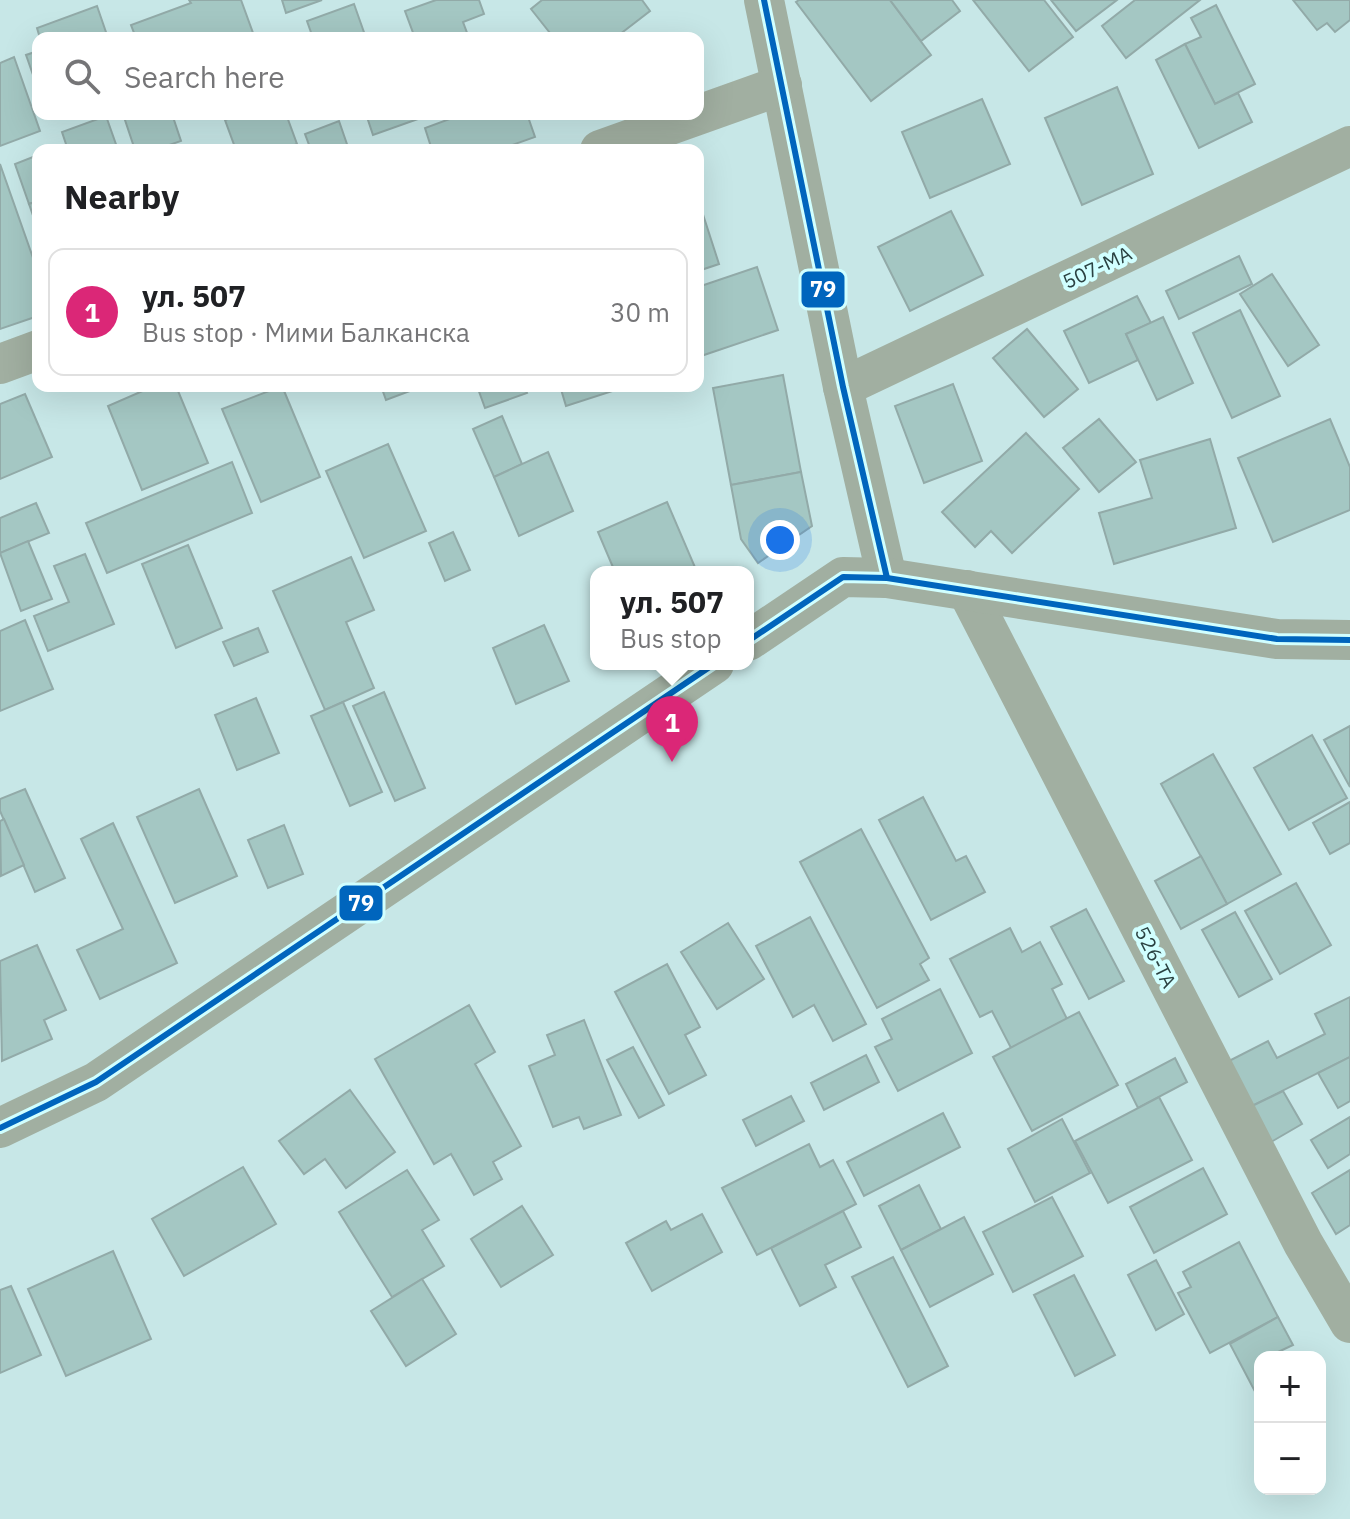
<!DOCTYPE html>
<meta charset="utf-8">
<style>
body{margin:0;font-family:"IBM Plex Sans",sans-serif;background:#f2f2f2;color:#202124}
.controls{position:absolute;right:24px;bottom:24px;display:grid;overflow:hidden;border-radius:16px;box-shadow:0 8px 32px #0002}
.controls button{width:72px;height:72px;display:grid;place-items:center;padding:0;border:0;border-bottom:2px solid #e0e0e0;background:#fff;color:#202124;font:40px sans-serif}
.you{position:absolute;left:780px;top:540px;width:28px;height:28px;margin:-20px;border:6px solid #fff;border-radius:50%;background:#1a73e8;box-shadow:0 0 0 12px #1a73e833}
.badge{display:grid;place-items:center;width:52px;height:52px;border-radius:50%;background:#db2777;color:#fff;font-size:26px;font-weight:700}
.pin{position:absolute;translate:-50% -66px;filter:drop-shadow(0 2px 4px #0008)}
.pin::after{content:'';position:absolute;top:42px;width:28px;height:24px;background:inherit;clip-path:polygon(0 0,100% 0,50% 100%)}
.popup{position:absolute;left:590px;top:566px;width:164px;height:104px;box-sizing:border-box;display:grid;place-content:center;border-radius:16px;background:#fff;filter:drop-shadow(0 2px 6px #0005);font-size:26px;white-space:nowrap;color:#757577}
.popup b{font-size:30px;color:#202124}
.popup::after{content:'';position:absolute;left:50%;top:100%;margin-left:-16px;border:16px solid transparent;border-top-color:#fff}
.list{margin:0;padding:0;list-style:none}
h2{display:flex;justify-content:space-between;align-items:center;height:104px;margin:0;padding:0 32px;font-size:34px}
h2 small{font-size:26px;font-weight:400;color:#757577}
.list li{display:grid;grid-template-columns:52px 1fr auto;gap:24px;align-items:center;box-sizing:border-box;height:128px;margin:0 16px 16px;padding:0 16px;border:2px solid #e0e0e0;border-radius:16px}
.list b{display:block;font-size:30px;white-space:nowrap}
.list p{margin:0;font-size:26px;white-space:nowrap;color:#757577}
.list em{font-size:26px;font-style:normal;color:#757577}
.icon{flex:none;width:44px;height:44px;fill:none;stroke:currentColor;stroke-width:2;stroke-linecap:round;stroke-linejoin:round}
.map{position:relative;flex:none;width:1350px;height:1519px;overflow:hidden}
.search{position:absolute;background:#fff;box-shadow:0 8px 32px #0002;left:32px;top:32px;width:672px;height:88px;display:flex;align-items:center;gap:20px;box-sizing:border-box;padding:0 28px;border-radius:16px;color:#757577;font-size:30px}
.panel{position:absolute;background:#fff;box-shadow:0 8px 32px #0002;left:32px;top:144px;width:672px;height:248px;border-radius:16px}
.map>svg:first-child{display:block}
.building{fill:#a4c7c3;stroke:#92aaa8;stroke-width:2}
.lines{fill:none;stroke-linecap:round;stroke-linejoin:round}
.street{stroke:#a1afa1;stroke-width:40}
.bus-1-casing{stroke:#d1ffff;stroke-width:12}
.bus-1{stroke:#0065bd;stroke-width:6}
.labels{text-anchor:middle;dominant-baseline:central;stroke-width:8;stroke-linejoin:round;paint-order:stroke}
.street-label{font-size:20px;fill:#2b4242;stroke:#d1ffff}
.line-badge{stroke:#d1ffff;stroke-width:3}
.badge-label{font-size:22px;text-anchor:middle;font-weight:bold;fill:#fff}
</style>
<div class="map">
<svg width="1350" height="1519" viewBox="0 0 1350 1519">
<rect width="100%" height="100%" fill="#c7e7e7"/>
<!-- building -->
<g class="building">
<polygon points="189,0 241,0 253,33 238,38 136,38 131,25 191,3"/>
<polygon points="282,0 322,0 286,13"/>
<polygon points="436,0 479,0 484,14 463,22 469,38 415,38 405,11"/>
<polygon points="542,0 642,0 650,11 615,38 554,38 531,9"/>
<polygon points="799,0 890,0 931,55 871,101 796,2"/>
<polygon points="890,0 952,0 960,11 921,41"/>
<polygon points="973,0 1044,0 1073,37 1029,71"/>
<polygon points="1051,0 1117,0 1076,31"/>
<polygon points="1135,0 1200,0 1126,58 1102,26"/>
<polygon points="1293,0 1350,0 1350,20 1335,32 1327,23 1317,30"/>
<polygon points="354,4 366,38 313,38 307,21"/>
<polygon points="1216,5 1255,84 1215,104 1185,44 1201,37 1191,18"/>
<polygon points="97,6 108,38 40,38 37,28"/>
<polygon points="1185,44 1215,104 1238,93 1252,122 1199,148 1156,60"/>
<polygon points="38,51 38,89 26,55"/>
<polygon points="14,57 40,131 0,146 0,63"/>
<polygon points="1117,87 1153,174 1082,205 1045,118"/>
<polygon points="982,99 1010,164 930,198 902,132"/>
<polygon points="123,114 172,114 181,141 155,150 135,150"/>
<polygon points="242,114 286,114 297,144 282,150 236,150 225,120"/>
<polygon points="366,114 432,114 373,135"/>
<polygon points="463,114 527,114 535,137 498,150 432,150 425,128"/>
<polygon points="106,116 118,150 68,150 62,132"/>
<polygon points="339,121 349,150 311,150 305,134"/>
<polygon points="38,155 38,201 29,204 15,164"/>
<polygon points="0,164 38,272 38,316 0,329"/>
<polygon points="698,199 719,264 698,271"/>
<polygon points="38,201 38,230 29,204"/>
<polygon points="951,211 983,275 910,311 878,247"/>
<polygon points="1239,256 1252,284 1179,319 1166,291"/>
<polygon points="757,267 778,330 698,357 698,287"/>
<polygon points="1272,274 1319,345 1288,366 1240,294"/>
<polygon points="1137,296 1151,323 1126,334 1138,360 1089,383 1064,331"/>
<polygon points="1240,310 1280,396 1232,418 1193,333"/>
<polygon points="1163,317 1193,383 1157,400 1126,334"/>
<polygon points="1027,329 1078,389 1044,417 993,358"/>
<polygon points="783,375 801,472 731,485 713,388"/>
<polygon points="953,384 982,461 924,483 895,406"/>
<polygon points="154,386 176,386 208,463 142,490 108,406"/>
<polygon points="282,386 320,477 261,502 222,409"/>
<polygon points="381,386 423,386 386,400"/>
<polygon points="477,386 524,386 527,393 485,408"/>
<polygon points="560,386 621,386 622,388 566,406"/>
<polygon points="25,394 52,457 0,479 0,404"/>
<polygon points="502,416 522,464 494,477 473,429"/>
<polygon points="1099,419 1136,462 1099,492 1063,448"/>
<polygon points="1330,419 1350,467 1350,510 1273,542 1238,458"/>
<polygon points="1026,433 1079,489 1012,553 991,531 975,547 942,512"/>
<polygon points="1210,439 1236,528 1114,564 1099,513 1152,498 1140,460"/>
<polygon points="388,444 426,531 364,558 326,471"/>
<polygon points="548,452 573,511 519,536 494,477"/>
<polygon points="232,462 252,513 107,573 86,523"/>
<polygon points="801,472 812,526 758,563 741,539 731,485"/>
<polygon points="667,502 697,572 615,572 598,532"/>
<polygon points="36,503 49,533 0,553 0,518"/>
<polygon points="453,532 470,570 445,581 429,543"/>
<polygon points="28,541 52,599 21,611 0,553"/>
<polygon points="188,545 222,628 176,648 142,564"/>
<polygon points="85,554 114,624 48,651 34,616 69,602 54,566"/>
<polygon points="351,557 374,610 346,622 374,688 325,710 273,591"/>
<polygon points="25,620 53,689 0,711 0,631"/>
<polygon points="544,625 569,681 516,704 493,648"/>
<polygon points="258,628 268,652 234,666 223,642"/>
<polygon points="384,692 425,788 395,801 353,706"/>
<polygon points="256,698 279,753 237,770 215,715"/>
<polygon points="343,702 382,792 350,806 311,716"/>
<polygon points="1350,726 1350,787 1324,740"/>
<polygon points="1312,735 1347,798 1289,830 1254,768"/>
<polygon points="1213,754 1281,874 1227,904 1161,784"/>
<polygon points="25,789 65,878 35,892 0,811 0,799"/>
<polygon points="199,789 237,876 175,903 137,817"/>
<polygon points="923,797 956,861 966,856 985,892 931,920 879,820"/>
<polygon points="1350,802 1350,843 1330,854 1313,823"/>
<polygon points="4,819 24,865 1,876 0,821"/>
<polygon points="113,823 177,963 100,999 77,950 123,929 81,839"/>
<polygon points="284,825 303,874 268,888 248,840"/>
<polygon points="861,829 929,958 920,964 929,980 877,1008 800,862"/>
<polygon points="1201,856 1227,904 1181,929 1155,881"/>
<polygon points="1296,883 1331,945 1280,974 1245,911"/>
<polygon points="1086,909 1124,981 1089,999 1051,927"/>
<polygon points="1235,912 1272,979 1239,997 1202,930"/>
<polygon points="810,917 866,1024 833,1041 814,1005 793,1017 756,946"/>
<polygon points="728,923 764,979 717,1009 681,952"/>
<polygon points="1010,928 1022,952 1040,942 1062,984 1052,989 1067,1019 1011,1048 992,1011 980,1017 950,959"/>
<polygon points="37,945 66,1010 44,1020 52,1039 2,1061 0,961"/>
<polygon points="667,964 700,1027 685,1035 706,1075 669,1094 615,992"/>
<polygon points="940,989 972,1053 898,1091 875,1047 892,1039 882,1019"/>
<polygon points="1350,997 1350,1057 1250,1107 1227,1062 1268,1041 1277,1058 1325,1034 1315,1014"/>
<polygon points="469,1005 495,1052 475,1064 521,1146 493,1162 502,1179 474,1195 451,1154 434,1164 375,1059"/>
<polygon points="1079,1012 1118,1085 1032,1131 993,1057"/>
<polygon points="584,1020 621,1115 584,1129 579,1117 553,1127 529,1066 555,1055 547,1035"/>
<polygon points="633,1047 664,1105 639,1118 607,1060"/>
<polygon points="866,1055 879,1082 824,1110 811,1083"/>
<polygon points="1350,1057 1350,1101 1338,1108 1318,1073"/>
<polygon points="1175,1058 1187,1082 1138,1108 1126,1084"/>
<polygon points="350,1090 395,1152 346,1188 325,1159 304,1174 279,1141"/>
<polygon points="1283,1091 1302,1124 1271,1142 1250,1107"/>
<polygon points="791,1096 804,1121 756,1146 743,1120"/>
<polygon points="1159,1097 1192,1160 1108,1203 1075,1141"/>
<polygon points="943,1113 960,1147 864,1196 847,1162"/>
<polygon points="1350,1117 1350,1154 1328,1168 1311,1140"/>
<polygon points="1062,1119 1090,1173 1035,1202 1008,1149"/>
<polygon points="809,1144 820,1167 833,1160 856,1204 757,1255 722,1188"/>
<polygon points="243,1167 276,1224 184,1276 152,1219"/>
<polygon points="1203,1168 1227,1214 1154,1253 1130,1207"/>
<polygon points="407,1170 439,1220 422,1230 444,1266 392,1297 339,1212"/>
<polygon points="1350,1170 1350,1225 1336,1234 1312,1193"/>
<polygon points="919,1185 941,1229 901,1250 879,1206"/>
<polygon points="1052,1197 1083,1256 1013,1292 983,1232"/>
<polygon points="522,1206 553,1255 501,1287 471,1239"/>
<polygon points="843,1211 861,1247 825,1265 836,1287 800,1306 771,1248"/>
<polygon points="702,1214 722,1252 652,1291 626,1243 666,1221 671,1230"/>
<polygon points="964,1217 993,1274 930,1307 901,1250"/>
<polygon points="1239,1242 1278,1317 1210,1353 1178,1293 1191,1287 1183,1272"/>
<polygon points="113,1251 151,1339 66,1376 28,1289"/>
<polygon points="893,1257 948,1366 908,1387 852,1277"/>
<polygon points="1156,1260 1184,1314 1156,1330 1128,1275"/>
<polygon points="1074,1275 1115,1355 1075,1376 1034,1295"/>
<polygon points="422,1279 456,1334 406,1366 371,1311"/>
<polygon points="11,1286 41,1355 0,1373 0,1290"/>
<polygon points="1278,1317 1293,1345 1278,1352 1281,1357 1260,1357 1260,1401 1230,1344"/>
</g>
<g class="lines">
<!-- street -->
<g class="street">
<polyline points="764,0 843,387 887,578"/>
<polyline points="600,150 782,85"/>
<polyline points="0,364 38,350"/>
<polyline points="843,387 1350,146"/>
<polyline points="967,590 1303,1243 1350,1323"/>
<polyline points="748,641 843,577 887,578 1277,639 1350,640"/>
<polyline points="0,1128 96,1082 714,664"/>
</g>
<defs>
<g id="bus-1">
<polyline points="764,0 843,387 887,578"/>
<polyline points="748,641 843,577 887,578 1277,639 1350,640"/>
<polyline points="0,1128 96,1082 714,664"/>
</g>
</defs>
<!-- bus-1 casing -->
<use href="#bus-1" class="bus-1-casing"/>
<!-- bus-1 -->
<use href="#bus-1" class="bus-1"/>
</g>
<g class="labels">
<!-- street labels -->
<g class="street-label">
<text transform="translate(1097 267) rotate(-25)">507-МА</text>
<text transform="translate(1156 957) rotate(63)">526-ТА</text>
</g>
</g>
<g class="line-badge">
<rect x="800" y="270" width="46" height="39" rx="8" fill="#0065bd"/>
<rect x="338" y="884" width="46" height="38" rx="8" fill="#0065bd"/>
</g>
<g class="badge-label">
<text x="823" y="297">79</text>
<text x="361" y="911">79</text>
</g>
</svg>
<div class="controls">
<button>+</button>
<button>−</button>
</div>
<div class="you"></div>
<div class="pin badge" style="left:672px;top:762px">1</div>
<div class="popup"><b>ул. 507</b>Bus stop</div>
<div class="search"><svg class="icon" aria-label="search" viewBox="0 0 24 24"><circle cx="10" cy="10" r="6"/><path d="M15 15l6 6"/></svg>Search here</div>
<section class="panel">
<h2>Nearby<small></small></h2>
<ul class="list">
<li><span class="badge">1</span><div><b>ул. 507</b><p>Bus stop · Мими Балканска</p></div><em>30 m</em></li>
</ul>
</section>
</div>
